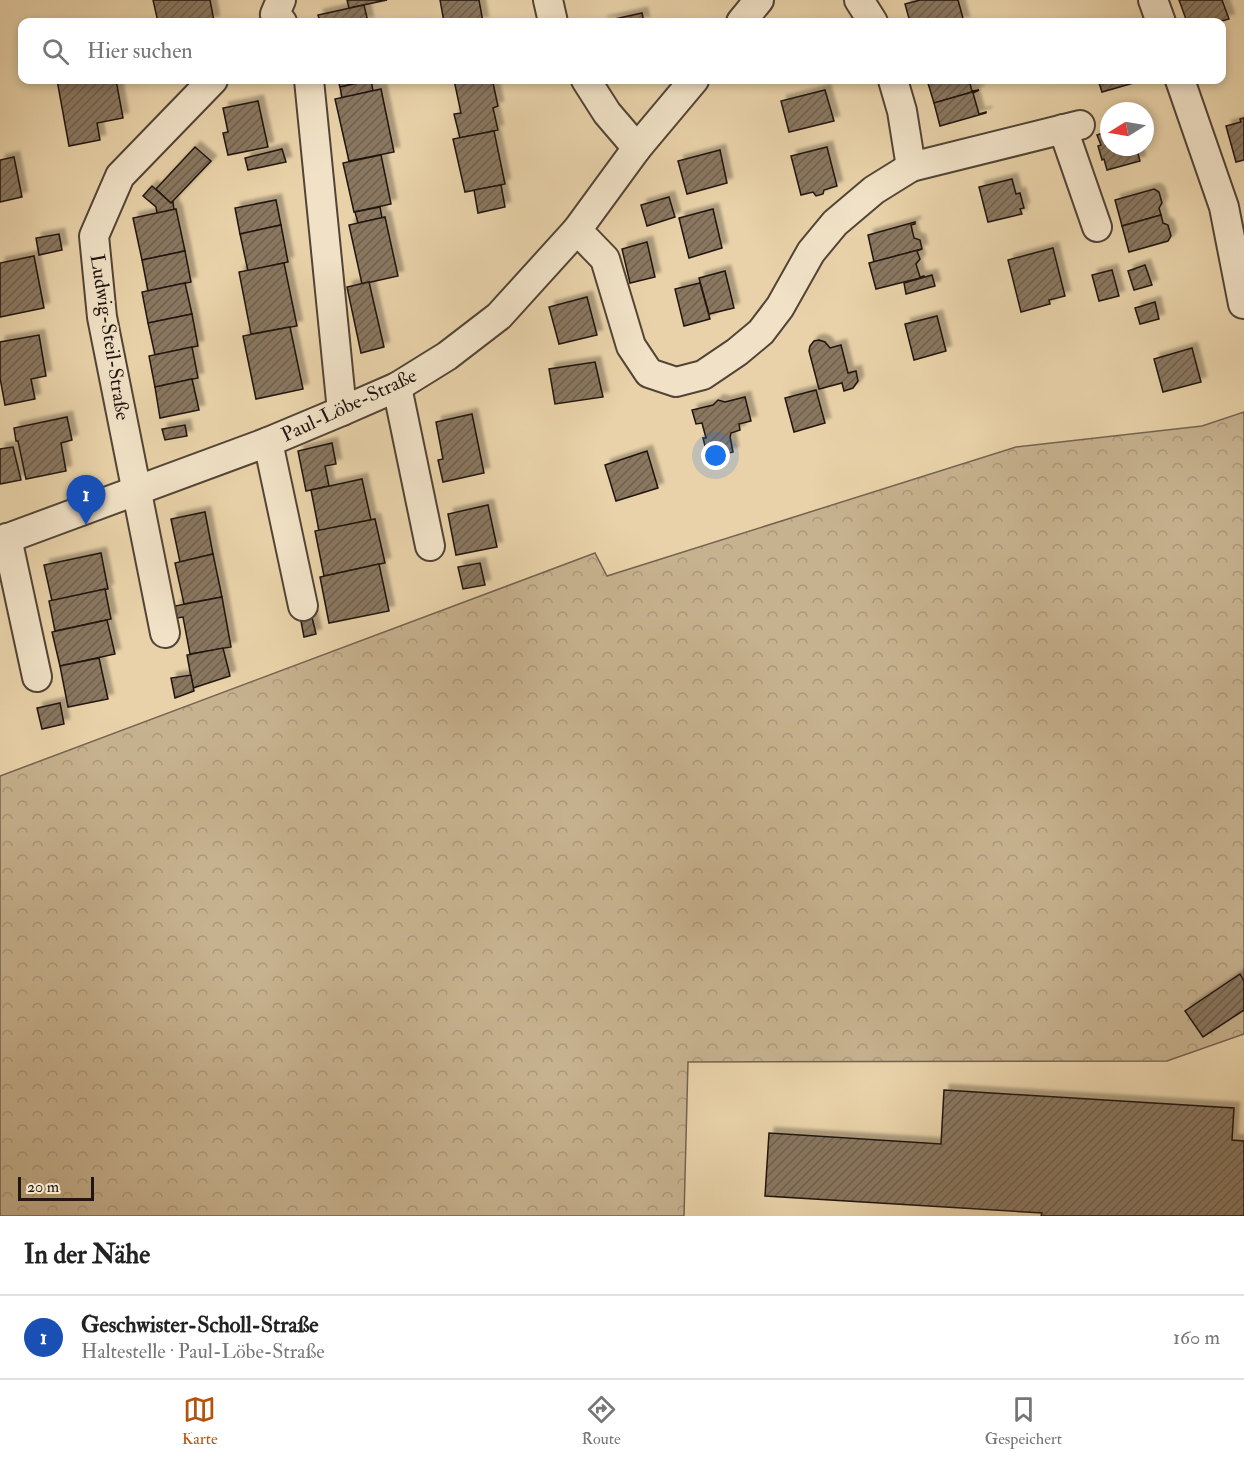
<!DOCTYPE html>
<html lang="de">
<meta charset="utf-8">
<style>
body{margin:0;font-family:"IM FELL Double Pica",serif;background:#f6f6f6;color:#222}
.compass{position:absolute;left:1100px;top:102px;width:54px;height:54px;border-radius:50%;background:#fff;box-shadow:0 3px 9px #0003;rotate:259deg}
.scale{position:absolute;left:18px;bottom:15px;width:76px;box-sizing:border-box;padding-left:6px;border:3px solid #201510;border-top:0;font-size:16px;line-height:21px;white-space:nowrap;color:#201510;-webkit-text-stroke:4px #f1e2c7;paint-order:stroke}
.you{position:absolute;left:716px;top:456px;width:21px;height:21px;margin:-15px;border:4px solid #fff;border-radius:50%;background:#1a73e8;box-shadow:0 0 0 9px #1a73e833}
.badge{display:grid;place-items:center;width:39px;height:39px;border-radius:50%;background:#b45309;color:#fff;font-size:20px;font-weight:700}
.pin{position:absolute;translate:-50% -50px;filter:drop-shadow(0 2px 3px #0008)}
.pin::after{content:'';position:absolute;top:32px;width:21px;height:18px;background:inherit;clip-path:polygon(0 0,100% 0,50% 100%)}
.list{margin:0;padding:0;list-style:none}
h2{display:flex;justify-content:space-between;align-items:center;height:78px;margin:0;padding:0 24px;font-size:26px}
h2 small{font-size:20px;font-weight:400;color:#767676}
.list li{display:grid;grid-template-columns:39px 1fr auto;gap:18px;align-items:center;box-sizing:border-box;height:84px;padding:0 24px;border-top:2px solid #e0e0e0}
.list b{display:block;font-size:22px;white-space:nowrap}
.list p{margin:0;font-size:20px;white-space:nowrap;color:#767676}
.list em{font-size:20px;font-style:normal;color:#767676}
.icon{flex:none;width:33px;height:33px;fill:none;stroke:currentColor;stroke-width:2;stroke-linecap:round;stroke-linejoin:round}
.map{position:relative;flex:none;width:1244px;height:1216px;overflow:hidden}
.search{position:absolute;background:#fff;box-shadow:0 3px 9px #0003;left:18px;right:18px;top:18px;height:66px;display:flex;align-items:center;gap:15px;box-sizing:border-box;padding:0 21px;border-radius:12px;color:#767676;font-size:22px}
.sheet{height:162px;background:#fff}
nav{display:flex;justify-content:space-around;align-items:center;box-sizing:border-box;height:84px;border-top:2px solid #e0e0e0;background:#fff;font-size:16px;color:#767676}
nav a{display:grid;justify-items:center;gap:3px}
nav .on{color:#b45309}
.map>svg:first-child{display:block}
.forest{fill:url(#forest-crowns);stroke:#746450;stroke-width:1.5}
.building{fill:url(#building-hatch);stroke:#201510;stroke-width:1.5;filter:url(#shadow)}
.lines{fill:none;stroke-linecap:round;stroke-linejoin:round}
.minor-casing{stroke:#524436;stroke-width:32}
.minor{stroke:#f1e2c7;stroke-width:28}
.labels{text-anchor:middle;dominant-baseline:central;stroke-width:4.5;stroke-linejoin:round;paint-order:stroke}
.street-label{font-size:20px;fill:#201510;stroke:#f1e2c7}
</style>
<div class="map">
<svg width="1244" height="1216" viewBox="0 0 1244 1216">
<defs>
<pattern id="forest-crowns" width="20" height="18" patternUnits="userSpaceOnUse" patternTransform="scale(1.5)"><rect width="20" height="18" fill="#c7b28f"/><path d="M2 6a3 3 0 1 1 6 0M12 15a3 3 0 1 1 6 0" fill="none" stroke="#ab987a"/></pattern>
<pattern id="building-hatch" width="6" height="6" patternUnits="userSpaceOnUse" patternTransform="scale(1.5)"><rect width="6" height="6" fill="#897760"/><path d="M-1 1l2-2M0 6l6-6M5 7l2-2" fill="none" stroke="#70604e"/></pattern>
<filter id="shadow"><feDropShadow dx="5.5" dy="-5.5" stdDeviation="1.5" flood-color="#0004"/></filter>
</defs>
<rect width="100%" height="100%" fill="#e9d2a9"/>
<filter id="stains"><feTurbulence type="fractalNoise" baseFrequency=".00333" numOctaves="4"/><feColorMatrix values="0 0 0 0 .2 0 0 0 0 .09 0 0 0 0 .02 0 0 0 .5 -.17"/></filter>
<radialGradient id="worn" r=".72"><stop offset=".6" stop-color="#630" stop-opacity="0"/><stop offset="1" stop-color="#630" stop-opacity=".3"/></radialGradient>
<!-- forest -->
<polygon class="forest" points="1244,412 1244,1034 1167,1061 688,1062 684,1216 0,1216 0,776 595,553 607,576 1016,447 1202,426"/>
<!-- building -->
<g class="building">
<polygon points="153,0 210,0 214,21 206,22 158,22"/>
<polygon points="347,0 387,0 349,8"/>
<polygon points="440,0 479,0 483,22 444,22"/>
<polygon points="920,0 958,0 964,22 910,22 905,4"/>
<polygon points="1179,0 1222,0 1229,19 1218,22 1187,22"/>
<polygon points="364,5 368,22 320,22 318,15"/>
<polygon points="642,13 644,22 601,22"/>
<polygon points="57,80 89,80 90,82 106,80 116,80 123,118 97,123 100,140 69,146"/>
<polygon points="338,80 371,80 340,87"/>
<polygon points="371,80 373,91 342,98 340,87"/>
<polygon points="454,80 500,80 500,81 493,83 498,106 493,108 498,130 460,138 454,114 461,113"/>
<polygon points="927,80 969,80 972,91 979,90 934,103"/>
<polygon points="1098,80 1136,80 1137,82 1102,92"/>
<polygon points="381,89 394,152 349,161 335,99"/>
<polygon points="825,90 834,121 789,132 781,101"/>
<polygon points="979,90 973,93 979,114 986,112 986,113 940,126 934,103"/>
<polygon points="258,101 268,147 228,155 223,133 228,132 223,108"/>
<polygon points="1244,118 1244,160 1236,162 1226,126 1241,122 1240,119"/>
<polygon points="494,131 505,184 465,192 453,139"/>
<polygon points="1109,131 1109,147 1136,147 1140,161 1107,170 1104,159 1102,160 1098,146 1101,145 1097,135"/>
<polygon points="195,147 211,161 171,203 156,189"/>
<polygon points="827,147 837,186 824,190 823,194 816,196 813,192 801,195 791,156"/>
<polygon points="282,149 286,162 248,170 245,158"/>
<polygon points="720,150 727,183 687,194 678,161"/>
<polygon points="381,155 391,204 354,212 343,163"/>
<polygon points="14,157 22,197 0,202 0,160"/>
<polygon points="1012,179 1016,194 1020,193 1024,208 1020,209 1022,214 988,222 979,187"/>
<polygon points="501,185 505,207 478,213 474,190"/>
<polygon points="152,186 171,203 173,202 174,210 157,213 156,207 143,196"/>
<polygon points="1154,189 1159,192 1162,203 1159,208 1161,215 1122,226 1115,200"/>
<polygon points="669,197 675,217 647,226 641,205"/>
<polygon points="276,200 281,225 240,234 235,208"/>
<polygon points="380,207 382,218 358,223 355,212"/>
<polygon points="176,209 185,251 142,260 133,218"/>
<polygon points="713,209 722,248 689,258 679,218"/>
<polygon points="1161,215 1163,223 1168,225 1171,236 1168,241 1129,252 1122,226"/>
<polygon points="385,217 398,276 362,284 349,225"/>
<polygon points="915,222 915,224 911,225 914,238 920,240 922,249 874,262 868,235"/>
<polygon points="281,225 288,262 248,271 240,234"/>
<polygon points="59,234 62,250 39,255 36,238"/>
<polygon points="647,242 655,277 630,283 622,249"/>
<polygon points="1053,248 1065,296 1049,300 1050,304 1021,312 1008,260"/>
<polygon points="922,249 917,251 920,259 916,264 920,277 924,276 924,277 876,289 869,263"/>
<polygon points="185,251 191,282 148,291 142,260"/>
<polygon points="34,256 44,308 0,317 0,263"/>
<polygon points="284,263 297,326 251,334 239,272"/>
<polygon points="1145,265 1152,285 1134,290 1128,271"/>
<polygon points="1112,270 1119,296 1099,301 1092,275"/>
<polygon points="725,271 734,308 709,314 699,278"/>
<polygon points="932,275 935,286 906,294 904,283"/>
<polygon points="369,282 384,347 361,353 347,287"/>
<polygon points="185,283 192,314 148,323 142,292"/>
<polygon points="700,283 710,319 684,326 675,289"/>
<polygon points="587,297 597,335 559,344 549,307"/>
<polygon points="1155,302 1159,319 1140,324 1135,308"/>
<polygon points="192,314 198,346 155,355 148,323"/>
<polygon points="937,316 946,351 914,360 905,324"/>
<polygon points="290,327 303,389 256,399 243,336"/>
<polygon points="39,335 46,376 31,379 35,399 5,405 0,378 0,342"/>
<polygon points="819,340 825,342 830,348 841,345 848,373 856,371 858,381 853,388 844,391 842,383 819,389 809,351 810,346 814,341"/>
<polygon points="192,347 198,378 155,387 149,356"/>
<polygon points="1192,348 1201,382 1163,392 1154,359"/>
<polygon points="595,362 603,397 555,404 549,369"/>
<polygon points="192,379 199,410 160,418 155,387"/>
<polygon points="816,390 825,423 794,432 785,398"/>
<polygon points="745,397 751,421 739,424 740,430 731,433 730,437 733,452 708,458 703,438 706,438 702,423 696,424 692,410 713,405 718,400 725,402"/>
<polygon points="472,414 484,473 443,482 438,460 443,459 436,422"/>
<polygon points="67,417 72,440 61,443 66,471 26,479 18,441 16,441 14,428"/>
<polygon points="185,425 187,436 165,440 162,429"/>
<polygon points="332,443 336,464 325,466 329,486 306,491 298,451"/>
<polygon points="13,447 21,480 0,484 0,449"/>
<polygon points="647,451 658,488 616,501 605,465"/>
<polygon points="362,479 371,520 319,531 311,490"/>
<polygon points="488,505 497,547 456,555 448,514"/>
<polygon points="205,512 213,554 180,562 171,519"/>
<polygon points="375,519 385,563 324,576 315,531"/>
<polygon points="101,553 108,589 52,601 44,565"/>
<polygon points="213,554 222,597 184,604 175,563"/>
<polygon points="480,563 485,585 463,589 458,567"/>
<polygon points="379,564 389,611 329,623 320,577"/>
<polygon points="105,589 111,619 55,631 49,601"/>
<polygon points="222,597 231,647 190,654 183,617 177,618 175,606"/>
<polygon points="311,613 316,634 304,637 300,616"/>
<polygon points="107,620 115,654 60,666 52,632"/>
<polygon points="223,648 230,676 193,688 187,655"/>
<polygon points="99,658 108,699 68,707 60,666"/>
<polygon points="191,675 194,691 175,698 171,678"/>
<polygon points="60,703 64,724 42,729 37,708"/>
<polygon points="1240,974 1244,981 1244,1010 1203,1037 1185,1011"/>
<polygon points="944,1090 1234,1108 1232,1140 1244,1141 1244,1216 1041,1216 1042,1213 765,1196 769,1133 941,1144"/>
</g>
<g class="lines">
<defs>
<g id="minor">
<polyline points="281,0 275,14 282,22"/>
<polyline points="548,0 553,22"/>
<polyline points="859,0 873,22"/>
<polyline points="1153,0 1161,22"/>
<polyline points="741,22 759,0"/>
<polyline points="309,80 342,411"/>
<polyline points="586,80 607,113 637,148"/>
<polyline points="893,80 902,111 911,167"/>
<polyline points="1180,80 1224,207 1243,304"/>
<polyline points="1063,129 1097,227"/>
<polyline points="577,230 605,259 631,346 649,373 676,382 703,375 737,352 761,332 780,307 811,252 835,223 874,190 911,167 1080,125"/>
<polyline points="397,387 430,546"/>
<polyline points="268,442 303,606"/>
<polyline points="7,538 37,677"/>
<polyline points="0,541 268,442 342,411 397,387 447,356 499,316 577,230 637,148 694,80"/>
<polyline points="165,633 102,317 94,236 120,176 213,80"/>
</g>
</defs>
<!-- minor casing -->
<use href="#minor" class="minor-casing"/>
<!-- minor -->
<use href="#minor" class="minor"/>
</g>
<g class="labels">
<!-- street labels -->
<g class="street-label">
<text transform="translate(110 337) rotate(81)">Ludwig-Steil-Straße</text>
<text transform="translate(349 405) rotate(-25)">Paul-Löbe-Straße</text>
</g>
</g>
<rect width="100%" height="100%" filter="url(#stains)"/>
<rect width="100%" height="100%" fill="url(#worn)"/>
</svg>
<svg class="compass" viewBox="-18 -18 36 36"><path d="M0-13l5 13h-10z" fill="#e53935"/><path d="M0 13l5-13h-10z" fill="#767676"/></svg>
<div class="scale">20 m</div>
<div class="you"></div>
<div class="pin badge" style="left:86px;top:525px;background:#1a4fb4">1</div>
<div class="search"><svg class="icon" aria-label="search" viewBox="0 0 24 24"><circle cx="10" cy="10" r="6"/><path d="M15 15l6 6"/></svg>Hier suchen</div>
</div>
<section class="sheet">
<h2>In der Nähe<small></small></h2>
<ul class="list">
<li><span class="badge" style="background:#1a4fb4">1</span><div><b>Geschwister-Scholl-Straße</b><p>Haltestelle · Paul-Löbe-Straße</p></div><em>160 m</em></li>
</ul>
</section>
<nav>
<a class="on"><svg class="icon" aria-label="map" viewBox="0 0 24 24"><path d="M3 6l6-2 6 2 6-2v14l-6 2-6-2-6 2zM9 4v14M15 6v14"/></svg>Karte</a>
<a><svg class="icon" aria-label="directions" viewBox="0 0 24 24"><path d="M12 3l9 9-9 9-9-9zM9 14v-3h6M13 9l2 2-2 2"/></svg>Route</a>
<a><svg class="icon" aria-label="saved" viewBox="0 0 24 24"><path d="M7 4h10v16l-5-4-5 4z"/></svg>Gespeichert</a>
</nav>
